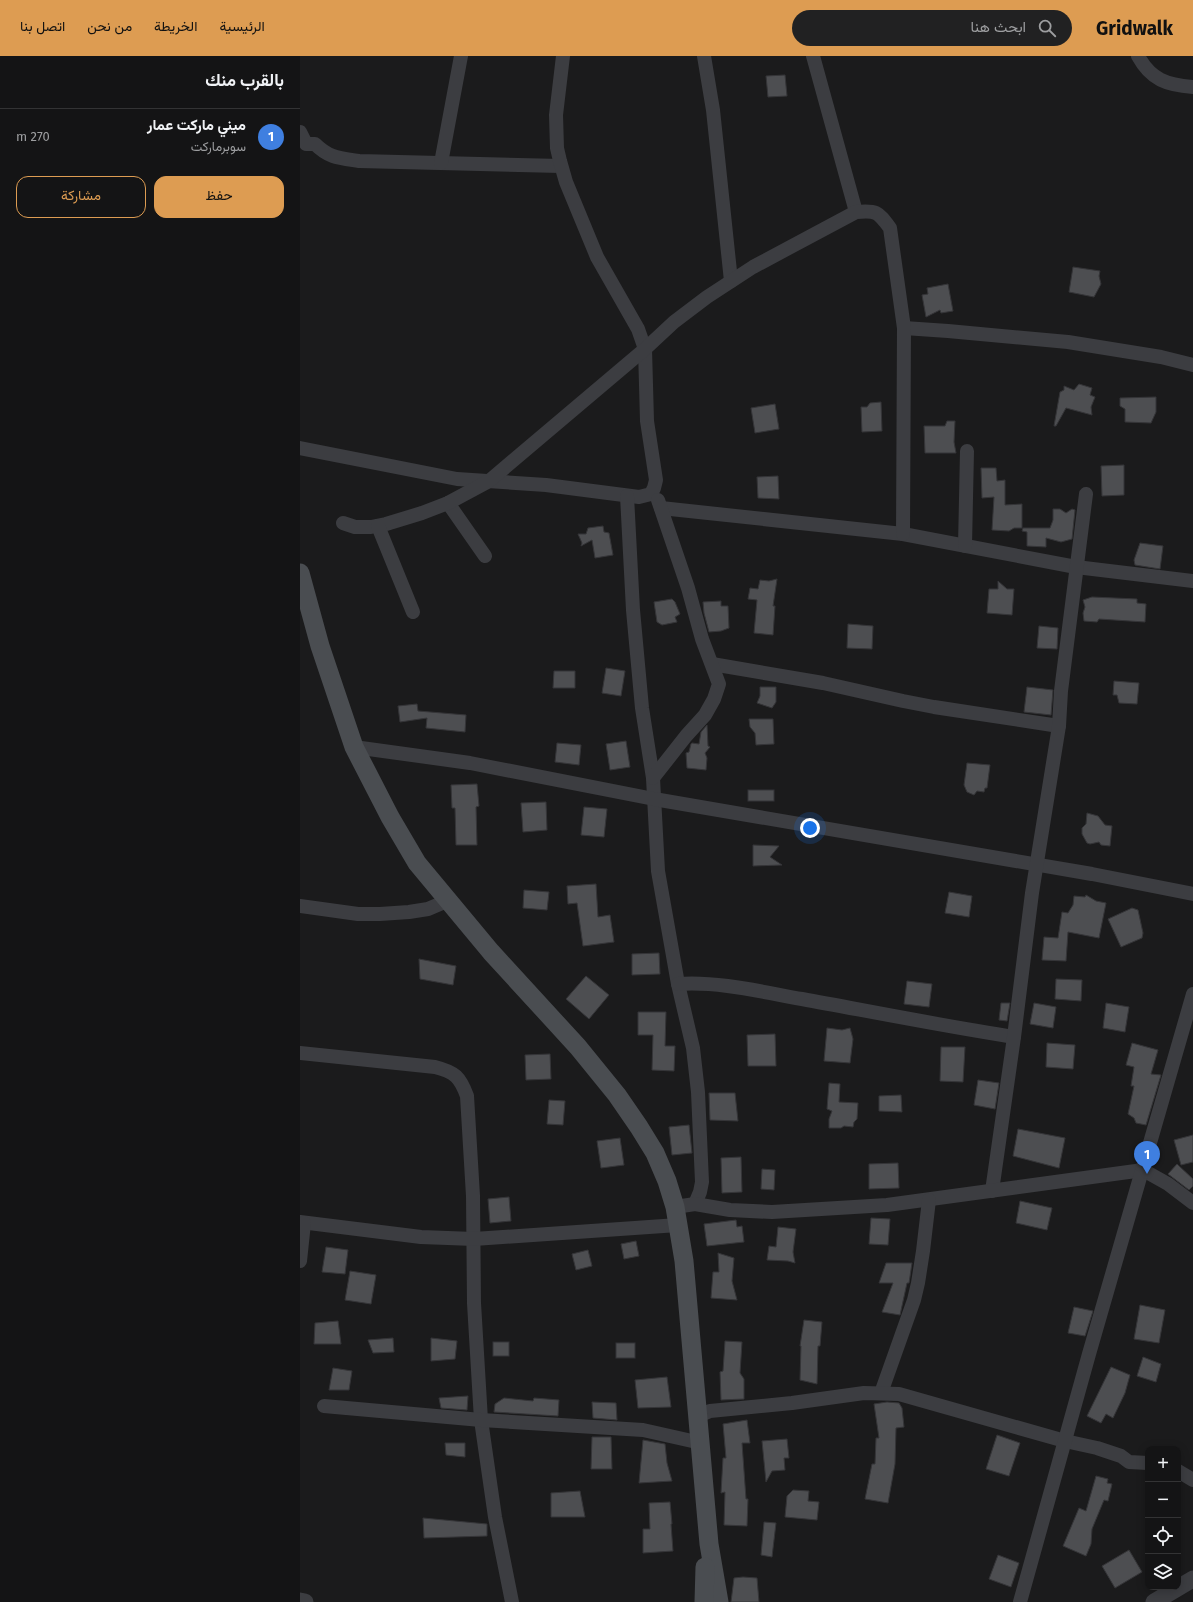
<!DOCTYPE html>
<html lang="ar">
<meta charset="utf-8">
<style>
body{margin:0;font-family:"Fira Sans",Vazirmatn,sans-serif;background:#212122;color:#f1f3f6;direction:rtl}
.controls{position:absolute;right:12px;bottom:12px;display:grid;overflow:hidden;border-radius:8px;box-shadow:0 2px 10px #0003}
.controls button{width:36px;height:36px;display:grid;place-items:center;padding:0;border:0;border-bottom:1px solid #333334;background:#141415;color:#f1f3f6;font:20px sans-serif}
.you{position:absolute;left:510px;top:772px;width:14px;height:14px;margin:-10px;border:3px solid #fff;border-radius:50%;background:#1a73e8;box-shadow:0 0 0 6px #1a73e833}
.badge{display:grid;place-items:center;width:26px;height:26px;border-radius:50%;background:#dd9c52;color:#fff;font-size:13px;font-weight:700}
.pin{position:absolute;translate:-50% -33px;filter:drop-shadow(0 1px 2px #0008)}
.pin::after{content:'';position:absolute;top:21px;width:14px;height:12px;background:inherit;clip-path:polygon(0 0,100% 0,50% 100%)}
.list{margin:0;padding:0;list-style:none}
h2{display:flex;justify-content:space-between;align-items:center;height:52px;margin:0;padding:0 16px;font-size:17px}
h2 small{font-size:13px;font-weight:400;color:#9d9ea0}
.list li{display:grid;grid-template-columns:26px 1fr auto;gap:12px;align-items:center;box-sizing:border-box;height:56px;padding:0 16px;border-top:1px solid #333334}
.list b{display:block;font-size:15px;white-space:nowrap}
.list p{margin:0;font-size:13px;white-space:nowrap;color:#9d9ea0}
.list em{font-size:13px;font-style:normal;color:#9d9ea0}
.actions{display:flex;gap:8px;padding:12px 16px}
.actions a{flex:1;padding:9px 0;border:1px solid #dd9c52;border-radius:12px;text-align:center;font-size:14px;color:#dd9c52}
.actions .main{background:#dd9c52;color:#111}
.icon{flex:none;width:22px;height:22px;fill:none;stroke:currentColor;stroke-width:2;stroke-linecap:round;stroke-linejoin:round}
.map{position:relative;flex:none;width:893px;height:1546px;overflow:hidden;direction:ltr}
header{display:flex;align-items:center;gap:24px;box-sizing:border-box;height:56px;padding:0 20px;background:#dd9c52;color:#111}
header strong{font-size:19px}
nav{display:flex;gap:22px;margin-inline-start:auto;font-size:14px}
.search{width:280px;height:36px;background:#212122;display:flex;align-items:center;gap:10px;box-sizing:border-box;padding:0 14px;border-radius:22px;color:#9d9ea0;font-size:15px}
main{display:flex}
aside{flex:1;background:#141415}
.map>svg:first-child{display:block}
.building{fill:#4d4e51;stroke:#353538}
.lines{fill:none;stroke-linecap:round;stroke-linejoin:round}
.minor{stroke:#3c3d41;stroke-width:14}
.tertiary{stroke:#3c3d41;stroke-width:17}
.secondary{stroke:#4a4d51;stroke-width:19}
</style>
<header>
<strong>Gridwalk</strong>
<div class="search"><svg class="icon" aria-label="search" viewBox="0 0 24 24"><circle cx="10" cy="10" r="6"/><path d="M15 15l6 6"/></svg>ابحث هنا</div>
<nav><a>الرئيسية</a><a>الخريطة</a><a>من نحن</a><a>اتصل بنا</a></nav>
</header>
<main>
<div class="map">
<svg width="893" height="1546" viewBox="0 0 893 1546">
<rect width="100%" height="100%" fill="#1b1b1c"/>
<!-- building -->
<g class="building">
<polygon points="485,19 487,40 468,41 466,20"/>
<polygon points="773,211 800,215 799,220 801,228 794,241 769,236"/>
<polygon points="648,228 653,255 641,257 640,254 626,261 622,239 628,238 627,232"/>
<polygon points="779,328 792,332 790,339 795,341 791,351 792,359 766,352 756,370 754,370 760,336 764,334 764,330 774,334"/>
<polygon points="856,341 856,356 851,367 825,366 825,353 820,350 820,342"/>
<polygon points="581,346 582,375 562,376 561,351 567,351 570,347"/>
<polygon points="475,348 479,373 455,377 451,352"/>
<polygon points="647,365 655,365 654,386 656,397 625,397 624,370 645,370"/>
<polygon points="824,409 824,439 802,440 801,410"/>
<polygon points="681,412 696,412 697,425 705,424 705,449 722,448 722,472 714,472 709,475 692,474 694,441 682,442"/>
<polygon points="478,420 479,443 458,442 457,421"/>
<polygon points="753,453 760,453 766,457 772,453 775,454 772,483 761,486 746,482 746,491 727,490 727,476 722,475 723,472 750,472 753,464"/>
<polygon points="303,470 304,476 309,477 313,499 295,502 292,484 281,490 282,487 278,478 286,478 288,472"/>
<polygon points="840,487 863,490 860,513 835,509 834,504"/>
<polygon points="477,523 473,550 475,550 473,579 454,577 457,544 448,543 450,532 458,533 460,524 469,525"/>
<polygon points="698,525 707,533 714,533 712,559 687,557 689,533 698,533"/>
<polygon points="792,541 837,543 837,547 846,548 845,566 799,563 797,566 784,565 783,557 785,551 783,544"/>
<polygon points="372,543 375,546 380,558 375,561 377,566 362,569 357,566 354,546"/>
<polygon points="421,545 421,550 428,550 429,572 421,575 409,576 404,557 403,546"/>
<polygon points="548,568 573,570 572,593 547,592"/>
<polygon points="739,570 758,572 757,593 737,592"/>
<polygon points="306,612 325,615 321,640 302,637"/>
<polygon points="254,615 275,615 275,632 253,632"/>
<polygon points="814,625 839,627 837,648 819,647 817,639 813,639"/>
<polygon points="460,631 476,631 476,646 472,652 457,647 460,640"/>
<polygon points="727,631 753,634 751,659 724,656"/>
<polygon points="117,648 118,655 166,659 165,676 126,672 127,662 100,666 98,650"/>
<polygon points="449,663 473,663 474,688 456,689 455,677 450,671"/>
<polygon points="407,669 408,690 410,691 405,697 407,702 406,714 387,712 386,697 389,696 391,688 392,687 399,688 401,676"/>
<polygon points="326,685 330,711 310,714 306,688"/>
<polygon points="257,687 281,689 279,709 255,706"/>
<polygon points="667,707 690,709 687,732 685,732 684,736 677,735 674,739 667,736 664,729"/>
<polygon points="177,728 179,750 176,751 177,789 156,789 155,752 152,752 151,729"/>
<rect x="448" y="734" width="26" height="11"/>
<polygon points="246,746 247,774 223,776 221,747"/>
<polygon points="284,751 307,753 304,781 281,779"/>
<polygon points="787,757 798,760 805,769 812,770 810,790 801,789 799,786 790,788 787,787 782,778 782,772 786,768"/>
<polygon points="453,789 479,790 470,801 482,809 453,810"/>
<polygon points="296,828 298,861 310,859 314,886 283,890 277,847 268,848 267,830"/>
<polygon points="224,834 249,836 247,854 223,852"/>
<polygon points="649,836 672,840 669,861 645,857"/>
<polygon points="786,839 796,845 806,847 799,882 768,876 766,905 742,904 744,881 758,882 762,856 768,857 773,849 774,840 785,841"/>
<polygon points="832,852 838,854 843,877 842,882 821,891 808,863"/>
<polygon points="359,897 360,918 332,919 332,898"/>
<polygon points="119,903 156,910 153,929 120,923"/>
<polygon points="286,920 309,939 289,963 266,943"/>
<polygon points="756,923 782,924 781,945 755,943"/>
<polygon points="607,925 632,928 629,951 604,948"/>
<polygon points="701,947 710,947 707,965 699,964"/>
<polygon points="734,947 756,951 753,972 730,968"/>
<polygon points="806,947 829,951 825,976 803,972"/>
<polygon points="338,956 366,956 365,990 375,990 374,1015 352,1014 353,979 338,979"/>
<polygon points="527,972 542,974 550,972 553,983 550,1007 524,1005"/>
<polygon points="475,978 476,1010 448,1010 447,979"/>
<polygon points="747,987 775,989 773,1013 746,1011"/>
<polygon points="832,987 858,994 851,1018 861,1019 846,1069 836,1067 834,1062 828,1058 834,1030 831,1030 834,1011 826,1009"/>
<polygon points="641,991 665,991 663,1026 640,1025"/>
<polygon points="250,998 251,1023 226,1024 225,999"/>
<polygon points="678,1024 699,1027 695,1053 674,1049"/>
<polygon points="529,1027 540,1028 539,1046 558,1047 557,1063 554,1066 553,1071 544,1070 541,1072 529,1072 529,1063 532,1055 527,1053"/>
<polygon points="409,1037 435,1037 438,1065 410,1064"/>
<polygon points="601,1039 602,1056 579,1055 579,1040"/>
<polygon points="249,1044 265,1045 263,1069 247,1068"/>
<polygon points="389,1069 392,1097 372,1099 369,1071"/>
<polygon points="718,1073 765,1082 759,1112 713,1100"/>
<polygon points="893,1079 893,1106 881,1109 874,1084"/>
<polygon points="320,1082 324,1109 301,1112 297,1085"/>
<polygon points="441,1101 442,1136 422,1137 421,1102"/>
<polygon points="598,1107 599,1132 569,1133 569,1108"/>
<polygon points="877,1108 893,1123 893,1130 889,1134 868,1118"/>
<polygon points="462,1113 475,1114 474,1134 461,1133"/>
<polygon points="209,1141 211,1165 190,1167 188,1143"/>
<polygon points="720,1145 752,1152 747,1174 716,1167"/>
<polygon points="571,1162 590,1163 588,1189 569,1188"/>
<polygon points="436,1164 437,1171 442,1170 444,1186 407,1190 404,1168"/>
<polygon points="478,1171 496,1173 493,1196 495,1207 488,1205 467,1204 469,1190 476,1191"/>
<polygon points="336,1185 339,1200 324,1203 321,1188"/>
<polygon points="26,1191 48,1194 45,1218 22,1216"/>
<polygon points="288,1194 292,1210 276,1214 272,1198"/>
<polygon points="418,1197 434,1202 432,1225 437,1244 411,1242 413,1216 419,1216"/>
<polygon points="586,1207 612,1207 609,1227 607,1227 600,1259 582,1256 593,1227 579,1227"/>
<polygon points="50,1215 76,1219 71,1248 45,1244"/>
<polygon points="840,1249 865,1254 859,1287 834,1283"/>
<polygon points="774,1251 793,1255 785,1280 768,1277"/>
<polygon points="504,1264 522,1266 520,1290 518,1290 517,1328 500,1324 501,1290 500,1290"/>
<polygon points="38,1265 41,1288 14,1288 15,1267"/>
<polygon points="93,1282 94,1296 73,1297 68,1284"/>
<polygon points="131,1282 157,1285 155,1303 131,1305"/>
<polygon points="425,1285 442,1286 440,1317 444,1323 444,1343 421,1344 420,1316 423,1315"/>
<rect x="193" y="1286" width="16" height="14"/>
<rect x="316" y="1287" width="19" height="15"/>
<polygon points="843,1301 861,1308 856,1326 837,1320"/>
<polygon points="811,1311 830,1319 825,1337 813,1362 806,1358 801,1367 787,1360"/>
<polygon points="33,1312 52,1315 49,1334 29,1334"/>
<polygon points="367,1321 371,1351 338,1352 335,1324"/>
<polygon points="168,1340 167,1354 141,1352 139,1342"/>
<polygon points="204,1342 233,1345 234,1342 259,1344 258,1360 194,1356 195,1348"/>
<polygon points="292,1346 316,1347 317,1364 293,1362"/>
<polygon points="587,1346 599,1347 602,1352 604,1371 596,1372 595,1408 588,1447 565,1443 572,1408 575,1408 576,1382 579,1382 574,1348"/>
<polygon points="447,1364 450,1387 442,1387 446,1443 448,1443 447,1470 424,1469 425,1436 421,1437 423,1402 426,1402 423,1368"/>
<polygon points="697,1379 720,1387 709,1420 686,1413"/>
<polygon points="292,1381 311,1381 312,1413 291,1413"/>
<polygon points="487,1383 489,1402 484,1402 485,1414 472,1415 466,1426 462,1385"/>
<polygon points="343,1384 365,1388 367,1407 372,1425 339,1427"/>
<polygon points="145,1387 165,1387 165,1401 146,1399"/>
<polygon points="796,1420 808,1423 807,1427 812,1428 808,1445 804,1444 792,1473 791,1488 786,1500 763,1490 779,1452 786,1455"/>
<polygon points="493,1434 509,1435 508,1445 519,1446 517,1464 485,1461 487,1440"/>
<polygon points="280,1435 285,1461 251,1461 251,1437"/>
<polygon points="370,1446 372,1468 371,1468 373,1495 343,1497 343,1473 350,1473 349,1447"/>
<polygon points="123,1462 187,1468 187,1480 124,1482"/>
<polygon points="464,1466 476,1467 472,1501 461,1499"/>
<polygon points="829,1494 842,1516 815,1532 802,1510"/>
<polygon points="698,1499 719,1507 711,1531 689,1523"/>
<polygon points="443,1521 457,1522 459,1546 431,1546 434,1522"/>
</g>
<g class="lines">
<!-- minor -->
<g class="minor">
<polyline points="404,0 413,54 431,225"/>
<polyline points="513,0 556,156"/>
<path d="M838,0C851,24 867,29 893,31"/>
<path d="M0,76L6,88H15C29,102 39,102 59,105L261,110"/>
<polyline points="141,107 161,0"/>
<polyline points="604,272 648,275 768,286 861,301 893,309"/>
<polyline points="0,392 157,423 246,429 339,441 351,438 354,432 356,424 347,365 345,293 338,273 297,201 266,126 260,105 257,92 256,59 263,0"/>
<polyline points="327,440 333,554 342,652 353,722 358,815 378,928 393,992 398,1036 402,1126 400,1136 395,1148"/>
<polyline points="148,447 185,500"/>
<polyline points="361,452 603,478 776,511 893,525"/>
<path d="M43,467L55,471H71L86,468L122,457L148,447L189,425L345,293L374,266L407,241L453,211L556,156C577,154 578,156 590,172L604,272L603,478"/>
<polyline points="78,470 113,556"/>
<polyline points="665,490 667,395"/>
<polyline points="412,608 523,627 603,645 634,651 759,670"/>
<polyline points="54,691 170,707 354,743 792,818 893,838"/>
<polyline points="353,722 386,680 405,659 414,643 419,628 402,583 388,532 358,444"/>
<polyline points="0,850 58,858 80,858 109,856 128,853 149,844"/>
<path d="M378,928C418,925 462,936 502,943C573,956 643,970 714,981"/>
<path d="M0,997L135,1011C155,1016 160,1021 167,1040L173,1140L174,1247L181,1364L195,1461L212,1546"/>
<polyline points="692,1135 714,981 732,837 759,670 761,635 786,438"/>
<polyline points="375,1151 395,1148 430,1154 472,1156 587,1149 843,1114 868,1128 893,1147"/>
<polyline points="0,1166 121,1181 174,1183 378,1169"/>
<polyline points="0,1205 4,1167"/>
<polyline points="581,1337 614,1244 618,1227 623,1195 629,1144"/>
<polyline points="24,1350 181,1364 343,1374 401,1387"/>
<polyline points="398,1360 410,1355 492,1347 564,1337 599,1338 765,1385 797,1392 821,1400 829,1406 848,1407"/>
<polyline points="878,1415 893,1424"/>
<polyline points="720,1546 789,1298 893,938"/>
</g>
<!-- tertiary -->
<g class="tertiary">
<polyline points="0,1545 5,1546"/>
<polyline points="854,1546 893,1523"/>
</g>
<!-- secondary -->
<g class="secondary">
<polyline points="0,517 20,590 54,691 90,761 117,807 191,896 278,991 317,1039 339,1071 355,1097 367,1125 375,1151 384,1205 409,1488 419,1546"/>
<polyline points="404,1546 405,1511"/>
</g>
</g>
</svg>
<div class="controls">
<button>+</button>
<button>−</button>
<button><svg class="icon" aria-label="locate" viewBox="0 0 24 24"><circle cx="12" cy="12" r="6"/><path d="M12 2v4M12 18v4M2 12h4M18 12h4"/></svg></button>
<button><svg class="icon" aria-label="layers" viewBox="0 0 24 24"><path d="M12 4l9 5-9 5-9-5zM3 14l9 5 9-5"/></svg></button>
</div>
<div class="you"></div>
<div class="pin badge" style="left:847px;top:1118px;background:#3f7fe0">1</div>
</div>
<aside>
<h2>بالقرب منك<small></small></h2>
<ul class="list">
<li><span class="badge" style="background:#3f7fe0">1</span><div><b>ميني ماركت عمار</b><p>سوبرماركت</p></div><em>270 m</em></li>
</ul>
<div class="actions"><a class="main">حفظ</a><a>مشاركة</a></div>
</aside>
</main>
